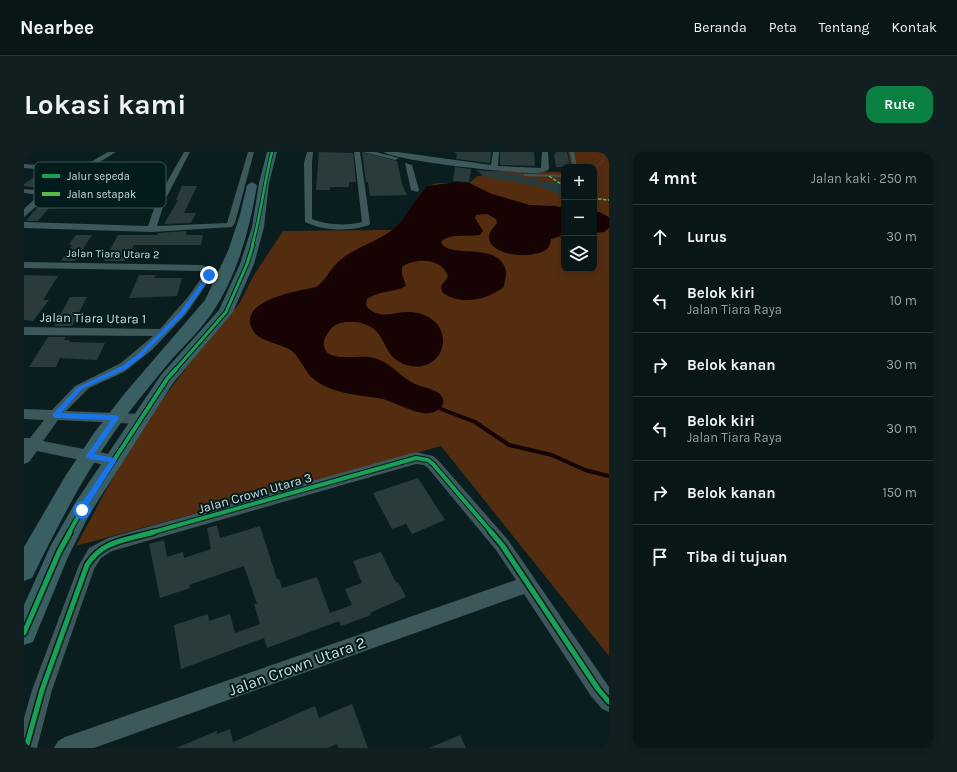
<!DOCTYPE html>
<html lang="id">
<meta charset="utf-8">
<style>
body{margin:0;font-family:Karla,sans-serif;background:#111f21;color:#f1f3f6}
.controls{position:absolute;right:12px;top:12px;display:grid;overflow:hidden;border-radius:8px;box-shadow:0 2px 10px #0003}
.controls button{width:36px;height:36px;display:grid;place-items:center;padding:0;border:0;border-bottom:1px solid #293537;background:#081618;color:#f1f3f6;font:20px sans-serif}
.stop{position:absolute;width:12px;height:12px;margin:-9px;border:3px solid #1a73e8;border-radius:50%;background:#fff}
.stop.end{background:#1a73e8;border-color:#fff;box-shadow:0 1px 4px #0008}
.list{margin:0;padding:0;list-style:none}
h2{display:flex;justify-content:space-between;align-items:center;height:52px;margin:0;padding:0 16px;font-size:17px}
h2 small{font-size:13px;font-weight:400;color:#989fa2}
.list li{display:grid;grid-template-columns:26px 1fr auto;gap:12px;align-items:center;box-sizing:border-box;height:64px;padding:0 16px;border-top:1px solid #293537}
.list b{display:block;font-size:15px;white-space:nowrap}
.list p{margin:0;font-size:13px;white-space:nowrap;color:#989fa2}
.list em{font-size:13px;font-style:normal;color:#989fa2}
.icon{flex:none;width:22px;height:22px;fill:none;stroke:currentColor;stroke-width:2;stroke-linecap:round;stroke-linejoin:round}
.map{position:relative;flex:none;width:585px;height:596px;overflow:hidden;border-radius:12px}
header{display:flex;align-items:center;gap:24px;box-sizing:border-box;height:56px;padding:0 20px;background:#081618;border-bottom:1px solid #293537}
header strong{font-size:19px}
nav{display:flex;gap:22px;margin-inline-start:auto;font-size:14px}
.intro{display:flex;align-items:center;justify-content:space-between;box-sizing:border-box;height:96px;padding:0 24px}
h1{margin:0;font-size:28px}
.button{padding:10px 18px;border-radius:12px;background:#0b8043;color:#fff;font-size:14px;font-weight:700}
main{display:flex;gap:24px;padding:0 24px}
aside{flex:1;background:#081618;border-radius:12px;box-shadow:0 2px 10px #0003}
.map>svg:first-child{display:block}
.green{fill:#542d11}
.water{fill:#170303}
.lines{fill:none;stroke-linecap:round;stroke-linejoin:round}
.stream{stroke:#170303;stroke-width:4}
.building{fill:#2a3b3c}
.path{stroke:#495e60;stroke-width:1.5;stroke-dasharray:0.5 1.5;stroke-linecap:butt}
.lane{fill:#3d585a;fill-rule:evenodd}
.street{fill:#3d585a;fill-rule:evenodd}
.secondary{fill:#3a5f63;fill-rule:evenodd}
.quiet{stroke:#58b947;stroke-width:1.5;stroke-dasharray:3.5 1.5;stroke-linecap:butt}
.cycleway-far3-casing{stroke:#021b1d;stroke-width:4}
.cycleway-far2-casing{stroke:#021b1d;stroke-width:5}
.cycleway-far1-casing{stroke:#021b1d;stroke-width:6}
.cycleway-casing{stroke:#021b1d;stroke-width:8}
.cycleway-far3{stroke:#1a9f57;stroke-width:2.5}
.cycleway-far2{stroke:#1a9f57;stroke-width:3}
.cycleway-far1{stroke:#1a9f57;stroke-width:4}
.cycleway{stroke:#1a9f57;stroke-width:5}
.route{fill:#1a73e8}
.labels{text-anchor:middle;dominant-baseline:central;stroke-width:4;stroke-linejoin:round;paint-order:stroke}
.far-street-label{font-size:11px;fill:#cbdddf;stroke:#021b1d}
.street-label{font-size:13px;fill:#cbdddf;stroke:#021b1d}
.near-street-label{font-size:16px;fill:#cbdddf;stroke:#021b1d}
.key{fill:#021b1d;stroke:#3e5557;stroke-width:1}
.key-label{font-size:11px;fill:#cbdddf}
</style>
<header>
<strong>Nearbee</strong>
<nav><a>Beranda</a><a>Peta</a><a>Tentang</a><a>Kontak</a></nav>
</header>
<div class="intro"><h1>Lokasi kami</h1><a class="button">Rute</a></div>
<main>
<div class="map">
<svg width="585" height="596" viewBox="0 0 585 596">
<rect width="100%" height="100%" fill="#0a1e20"/>
<!-- green -->
<polygon class="green" points="544,0 585,0 585,504 417,294 52,394 113,281 169,207 215,152 230,123 259,79 369,78 384,61 395,43 403,34 414,31 445,31 454,24 458,24 459,19 540,20 540,117 570,117 570,15 547,15"/>
<!-- water -->
<g class="water">
<path d="M433,30L445,31L468,42L506,53L531,54L540,56V83L527,87C527,89 526,93 524,96C513,108 465,105 465,85C465,80 470,75 473,71L472,67L463,62L452,63L451,66L459,79L456,83C445,85 424,81 417,90C424,108 475,88 482,119C483,123 480,130 480,135C463,148 436,154 418,140L417,134L424,125C420,106 391,105 378,115V122L382,134C370,141 355,138 343,147L342,153C345,158 350,161 356,162C365,164 373,160 381,160C400,159 419,169 419,189C418,214 390,222 371,207C360,198 359,180 345,174C335,169 319,168 310,174C303,180 296,191 302,199C310,210 338,202 350,206C368,211 374,223 389,231C396,235 403,235 409,238C429,246 417,264 399,261C386,259 374,252 362,248C353,245 343,245 333,243C318,241 299,236 287,225C280,217 276,206 268,199C258,192 235,189 230,180C209,149 274,139 292,135C302,129 305,118 314,110C329,96 350,91 367,79C382,67 390,48 403,34Z"/>
<polygon points="570,60 575,60 585,65 585,76 580,80 570,81"/>
</g>
<g class="lines">
<!-- stream -->
<polyline class="stream" points="417,257 451,270 485,293 528,303 561,318 585,324"/>
</g>
<!-- building -->
<g class="building">
<polygon points="295,0 329,1 332,30 325,30 325,35 306,35 306,38 292,38"/>
<polygon points="338,0 373,9 378,32 383,43 346,44 344,30 342,30"/>
<polygon points="430,0 467,0 466,11 432,7 433,2"/>
<polygon points="476,0 510,0 511,14 476,13"/>
<polygon points="531,0 543,0 546,15 532,15 530,2 532,2"/>
<polygon points="431,15 447,17 445,30 429,29"/>
<polygon points="452,18 498,22 500,26 513,26 513,30 535,30 540,36 540,45 514,34 461,25"/>
<polygon points="18,20 43,22 21,37 0,34 0,32"/>
<polygon points="57,23 69,24 65,27 68,28 43,42 38,41 14,69 2,69 10,59 34,37"/>
<polygon points="158,34 173,34 160,61 172,61 167,71 140,72 154,48 152,48"/>
<polygon points="163,79 162,83 179,83 177,93 110,93 101,109 80,109 94,83 133,83 134,81"/>
<polygon points="52,83 68,83 51,109 37,109 48,93 45,92"/>
<polygon points="0,123 34,124 19,148 25,148 9,169 0,168"/>
<polygon points="115,123 132,123 130,126 158,126 153,144 105,146"/>
<polygon points="46,145 63,145 48,174 30,174"/>
<polygon points="24,185 42,185 40,188 46,188 45,190 81,191 73,208 36,206 32,215 5,215"/>
<polygon points="394,326 421,368 388,382 382,372 368,377 349,341"/>
<polygon points="193,373 196,386 236,374 253,427 255,427 258,436 293,425 306,461 328,453 321,437 338,431 329,409 357,400 372,431 374,430 382,445 346,461 347,463 317,474 315,469 243,496 240,486 157,517 150,473 184,462 185,469 206,462 211,481 236,472 230,452 233,452 220,414 165,433 166,436 136,446 125,392 140,388 143,405 159,400 160,406 187,397 183,376"/>
<polygon points="328,552 344,596 314,596 313,592 303,596 152,596 193,579 193,582 206,577 209,590 291,554 295,566"/>
<polygon points="436,583 442,596 405,596"/>
</g>
<g class="lines">
<!-- path -->
<polyline class="path" points="570,17 579,9 580,2 584,0"/>
<!-- lane -->
<g class="lane">
<polygon points="546,0 550,0 553,15 549,15"/>
<polygon points="501,22 540,23 540,25 500,24 499,23"/>
</g>
<!-- street -->
<g class="street">
<polygon points="84,0 92,0 33,36 0,65 0,57 15,43 0,41 0,37 20,39 49,20 0,16 0,12 56,16"/>
<polygon points="160,0 166,0 141,48 133,74 203,71 224,0 230,0 211,71 208,75 128,80 0,76 0,70 124,74 133,48"/>
<path d="M283,0H289L288,11V67C302,73 323,74 338,70L330,0H336L346,71L345,73C325,80 300,79 281,70L280,11Z"/>
<polygon points="339,0 352,0 375,6 371,8"/>
<path d="M360,0H374L467,13L469,0H475L474,14L517,16L518,0H524L525,17C522,20 518,20 513,21C494,22 371,9 360,0Z"/>
<polygon points="381,11 388,13 395,38 394,40 387,38"/>
<polygon points="0,110 178,113 191,120 162,162 128,198 100,220 65,236 42,259 117,262 122,263 124,267 122,271 117,272 34,268 19,289 90,303 95,305 97,309 95,313 90,315 13,299 5,310 0,312 0,286 6,286 20,268 0,267 0,257 28,258 51,234 97,211 129,184 0,183 0,175 136,177 164,145 181,121 176,119 0,116"/>
<polygon points="392,300 409,304 414,308 484,388 585,535 585,560 578,557 567,544 500,442 70,596 30,596 34,589 41,585 492,428 472,398 404,316 400,313 392,312 88,399 77,406 70,417 28,538 13,596 0,596 0,566 8,538 55,413 65,396 84,386"/>
</g>
<!-- secondary -->
<g class="secondary">
<polygon points="243,0 253,0 245,31 240,75 230,112 209,160 149,231 65,363 44,405 9,490 0,493 0,453 27,393 51,351 137,223 195,158 216,112 228,75 235,31"/>
<path d="M228,30L233,33C226,77 213,124 188,161C177,177 162,192 148,207C131,227 115,247 99,268C63,317 35,371 8,426L0,429V395L42,323L70,281L101,241L181,148L204,99L216,63L223,33Z"/>
</g>
<!-- quiet -->
<g class="quiet">
<polyline points="525,24 540,34"/>
<polyline points="574,47 585,48"/>
</g>
<defs>
<path id="cycleway-far3" d="M228,94C237,63 240,31 248,0"/>
<polyline id="cycleway-far2" points="151,218 202,160 223,112 229,93"/>
<g id="cycleway-far1">
<polyline points="45,381 58,357 143,227 152,217"/>
<polyline points="126,381 392,306 404,308 409,312 468,381"/>
</g>
<g id="cycleway">
<polyline points="467,380 478,393 574,537 585,550"/>
<polyline points="0,481 35,400 46,380"/>
<path d="M2,596L18,538L63,413C79,388 103,388 130,380"/>
</g>
</defs>
<!-- cycleway-far3 casing -->
<use href="#cycleway-far3" class="cycleway-far3-casing"/>
<!-- cycleway-far2 casing -->
<use href="#cycleway-far2" class="cycleway-far2-casing"/>
<!-- cycleway-far1 casing -->
<use href="#cycleway-far1" class="cycleway-far1-casing"/>
<!-- cycleway casing -->
<use href="#cycleway" class="cycleway-casing"/>
<!-- cycleway-far3 -->
<use href="#cycleway-far3" class="cycleway-far3"/>
<!-- cycleway-far2 -->
<use href="#cycleway-far2" class="cycleway-far2"/>
<!-- cycleway-far1 -->
<use href="#cycleway-far1" class="cycleway-far1"/>
<!-- cycleway -->
<use href="#cycleway" class="cycleway"/>
</g>
<!-- route -->
<polygon class="route" points="184,122 188,123 160,162 117,205 102,217 58,237 37,261 92,263 95,266 70,302 90,306 93,308 60,360 55,360 55,355 85,310 66,307 62,304 87,268 31,266 28,263 54,235 98,214 113,203 156,160"/>
<g class="labels">
<!-- far-street labels -->
<g class="far-street-label">
<text transform="translate(89 102) rotate(1)">Jalan Tiara Utara 2</text>
</g>
<!-- street labels -->
<g class="street-label">
<text transform="translate(69 166) rotate(1)">Jalan Tiara Utara 1</text>
<text transform="translate(231 341) rotate(-16)">Jalan Crown Utara 3</text>
</g>
<!-- near-street labels -->
<g class="near-street-label">
<text transform="translate(273 514) rotate(-20)">Jalan Crown Utara 2</text>
</g>
</g>
<!-- legend -->
<rect x="10" y="10" width="132" height="46" rx="6" class="key"/>
<rect x="18" y="22" width="18" height="4" fill="#1a9f57"/>
<rect x="18" y="40" width="18" height="4" fill="#58b947"/>
<g class="key-label">
<text x="43" y="28">Jalur sepeda</text>
<text x="43" y="46">Jalan setapak</text>
</g>
</svg>
<div class="controls">
<button>+</button>
<button>−</button>
<button><svg class="icon" aria-label="layers" viewBox="0 0 24 24"><path d="M12 4l9 5-9 5-9-5zM3 14l9 5 9-5"/></svg></button>
</div>
<div class="stop" style="left:58px;top:358px"></div>
<div class="stop end" style="left:185px;top:123px"></div>
</div>
<aside>
<h2>4 mnt<small>Jalan kaki · 250 m</small></h2>
<ul class="list">
<li><svg class="icon" aria-label="ahead" viewBox="0 0 24 24"><path d="M12 20V5M6 11l6-6 6 6"/></svg><div><b>Lurus</b></div><em>30 m</em></li>
<li><svg class="icon" aria-label="left" viewBox="0 0 24 24"><path d="M17 20v-9H6M10 6l-5 5 5 5"/></svg><div><b>Belok kiri</b><p>Jalan Tiara Raya</p></div><em>10 m</em></li>
<li><svg class="icon" aria-label="right" viewBox="0 0 24 24"><path d="M7 20v-9h11M14 6l5 5-5 5"/></svg><div><b>Belok kanan</b></div><em>30 m</em></li>
<li><svg class="icon" aria-label="left" viewBox="0 0 24 24"><path d="M17 20v-9H6M10 6l-5 5 5 5"/></svg><div><b>Belok kiri</b><p>Jalan Tiara Raya</p></div><em>30 m</em></li>
<li><svg class="icon" aria-label="right" viewBox="0 0 24 24"><path d="M7 20v-9h11M14 6l5 5-5 5"/></svg><div><b>Belok kanan</b></div><em>150 m</em></li>
<li><svg class="icon" aria-label="arrive" viewBox="0 0 24 24"><path d="M6 21V4h12l-3 4 3 4H6"/></svg><div><b>Tiba di tujuan</b></div></li>
</ul>
</aside>
</main>
